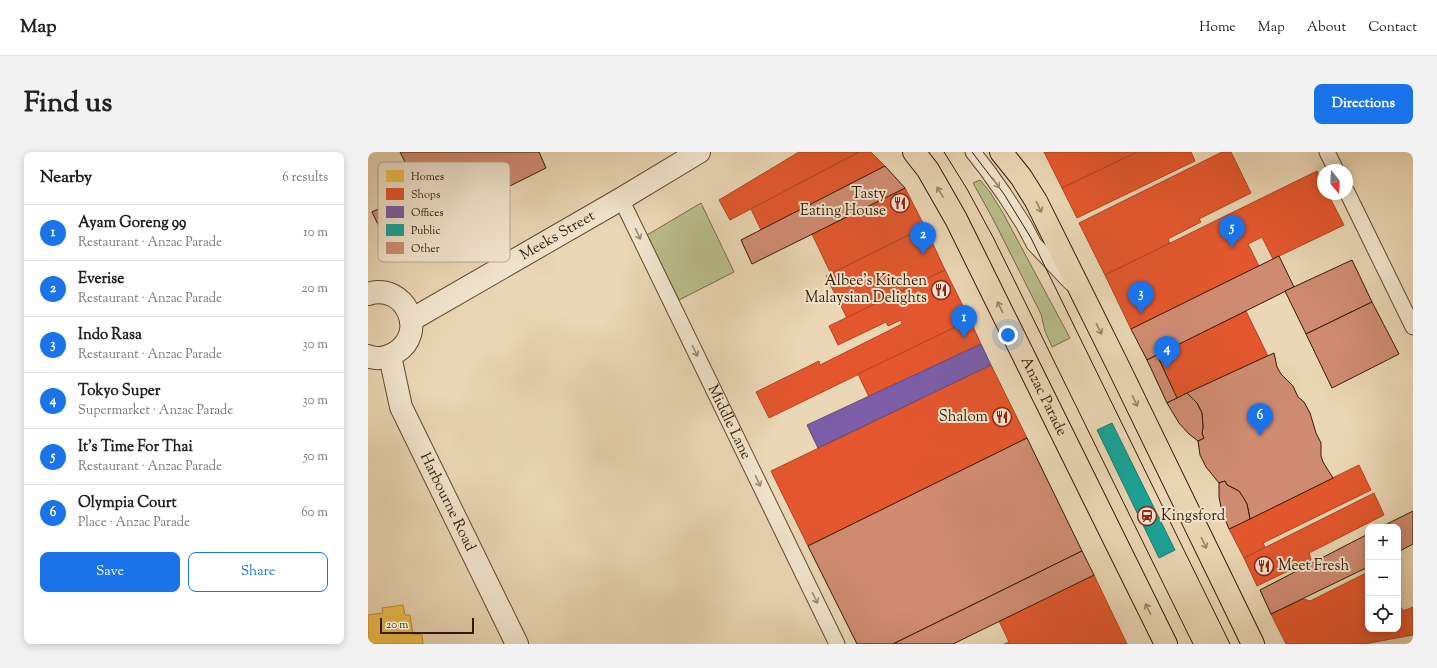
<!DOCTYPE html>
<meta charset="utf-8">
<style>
body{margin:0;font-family:"Sorts Mill Goudy",serif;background:#f2f2f2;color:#222}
.controls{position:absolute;right:12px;bottom:12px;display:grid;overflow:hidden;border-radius:8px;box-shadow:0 2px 10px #0003}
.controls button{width:36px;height:36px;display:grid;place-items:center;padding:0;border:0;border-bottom:1px solid #e0e0e0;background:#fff;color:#222;font:20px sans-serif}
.compass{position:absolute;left:949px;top:12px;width:36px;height:36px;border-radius:50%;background:#fff;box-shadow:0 2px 10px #0003;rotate:162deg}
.scale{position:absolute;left:12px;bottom:10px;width:94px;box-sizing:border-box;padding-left:4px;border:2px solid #351903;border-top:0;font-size:11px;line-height:14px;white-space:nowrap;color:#351903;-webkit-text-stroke:3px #f2e5cf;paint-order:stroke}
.you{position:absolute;left:640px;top:183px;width:14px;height:14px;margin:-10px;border:3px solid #fff;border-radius:50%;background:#1a73e8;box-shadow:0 0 0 6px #1a73e833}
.badge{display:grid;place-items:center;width:26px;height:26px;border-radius:50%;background:#1a73e8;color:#fff;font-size:13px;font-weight:700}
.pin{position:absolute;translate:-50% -33px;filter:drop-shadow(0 1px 2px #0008)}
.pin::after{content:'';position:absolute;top:21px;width:14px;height:12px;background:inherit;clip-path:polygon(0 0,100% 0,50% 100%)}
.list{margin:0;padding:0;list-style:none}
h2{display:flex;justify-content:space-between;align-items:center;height:52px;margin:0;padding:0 16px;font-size:17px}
h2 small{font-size:13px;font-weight:400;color:#767676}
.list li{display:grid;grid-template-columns:26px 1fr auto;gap:12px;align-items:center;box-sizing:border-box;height:56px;padding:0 16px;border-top:1px solid #e0e0e0}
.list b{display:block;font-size:15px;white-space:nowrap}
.list p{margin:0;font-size:13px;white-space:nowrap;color:#767676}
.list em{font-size:13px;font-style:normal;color:#767676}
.actions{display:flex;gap:8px;padding:12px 16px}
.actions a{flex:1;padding:9px 0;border:1px solid #1a73e8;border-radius:8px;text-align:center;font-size:14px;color:#1a73e8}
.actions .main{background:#1a73e8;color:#fff}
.icon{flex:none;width:22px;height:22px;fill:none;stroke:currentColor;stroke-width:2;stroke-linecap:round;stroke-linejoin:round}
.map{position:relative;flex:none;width:1045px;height:492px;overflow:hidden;border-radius:8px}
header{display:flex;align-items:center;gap:24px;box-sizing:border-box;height:56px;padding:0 20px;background:#fff;border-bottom:1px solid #e0e0e0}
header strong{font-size:19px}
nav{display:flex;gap:22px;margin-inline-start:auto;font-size:14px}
.intro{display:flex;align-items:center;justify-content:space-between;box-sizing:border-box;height:96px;padding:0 24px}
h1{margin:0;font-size:28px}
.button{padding:10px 18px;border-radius:8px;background:#1a73e8;color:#fff;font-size:14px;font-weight:700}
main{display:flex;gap:24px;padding:0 24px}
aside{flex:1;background:#fff;border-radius:8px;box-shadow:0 2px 10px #0003}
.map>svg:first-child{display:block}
.green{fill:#babd8b;stroke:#786b47}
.homes{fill:#f2c14e;stroke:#b98f38}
.shops{fill:#e4572e;stroke:#b04421}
.offices{fill:#7b5ea7;stroke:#664976}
.public{fill:#17a398;stroke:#207a6b}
.building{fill:#d08c72;stroke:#351903}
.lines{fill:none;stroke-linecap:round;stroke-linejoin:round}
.lane-casing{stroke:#624830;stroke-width:17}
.street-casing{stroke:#624830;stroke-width:24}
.primary-casing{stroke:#351903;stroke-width:24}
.lane{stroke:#f2e5cf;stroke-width:15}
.street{stroke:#f2e5cf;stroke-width:22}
.primary{stroke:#ebd7b5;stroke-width:22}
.tram{stroke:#351903;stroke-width:1}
.oneway{stroke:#9d8973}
.oneway2{stroke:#998265}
.labels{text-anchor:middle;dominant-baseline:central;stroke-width:4;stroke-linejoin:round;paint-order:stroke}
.poi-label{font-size:15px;fill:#351903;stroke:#f2e5cf;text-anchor:end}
.street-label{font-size:15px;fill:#351903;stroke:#f2e5cf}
.key{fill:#f2e5cf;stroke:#b9a892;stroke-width:1}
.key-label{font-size:11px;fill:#351903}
</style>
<header>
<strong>Map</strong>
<nav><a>Home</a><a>Map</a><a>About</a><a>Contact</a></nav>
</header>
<div class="intro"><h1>Find us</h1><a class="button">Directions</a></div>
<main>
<aside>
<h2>Nearby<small>6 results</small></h2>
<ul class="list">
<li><span class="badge">1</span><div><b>Ayam Goreng 99</b><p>Restaurant · Anzac Parade</p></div><em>10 m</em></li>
<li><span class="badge">2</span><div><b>Everise</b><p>Restaurant · Anzac Parade</p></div><em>20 m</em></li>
<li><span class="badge">3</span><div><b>Indo Rasa</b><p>Restaurant · Anzac Parade</p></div><em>30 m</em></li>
<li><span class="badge">4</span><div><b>Tokyo Super</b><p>Supermarket · Anzac Parade</p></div><em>30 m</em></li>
<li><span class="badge">5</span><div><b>It's Time For Thai</b><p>Restaurant · Anzac Parade</p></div><em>50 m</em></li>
<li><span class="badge">6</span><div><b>Olympia Court</b><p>Place · Anzac Parade</p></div><em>60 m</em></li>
</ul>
<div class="actions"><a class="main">Save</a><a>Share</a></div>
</aside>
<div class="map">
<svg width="1045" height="492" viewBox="0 0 1045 492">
<rect width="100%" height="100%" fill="#ebd7b5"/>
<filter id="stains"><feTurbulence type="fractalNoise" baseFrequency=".005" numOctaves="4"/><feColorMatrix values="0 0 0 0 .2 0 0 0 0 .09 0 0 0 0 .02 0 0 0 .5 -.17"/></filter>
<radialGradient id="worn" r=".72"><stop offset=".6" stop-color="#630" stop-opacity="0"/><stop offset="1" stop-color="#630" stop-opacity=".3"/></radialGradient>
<!-- green -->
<g class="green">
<polygon points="612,28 622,40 635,61 702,186 684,195 677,179 673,162 625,67 605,31"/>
<polygon points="333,51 366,120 311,148 279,83"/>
</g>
<!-- homes -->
<polygon class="homes" points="35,453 37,463 42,463 45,483 54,482 55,492 0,492 0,463 15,461 14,456"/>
<!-- shops -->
<g class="shops">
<polygon points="431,0 491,0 362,68 351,48"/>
<polygon points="491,0 503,0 517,14 393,78 383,57"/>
<polygon points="676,0 769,0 694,36"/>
<polygon points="769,0 823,0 827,9 709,66 694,36"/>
<polygon points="854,0 863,0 883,41 831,67 833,70 800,87 802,91 737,123 711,71"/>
<polygon points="949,19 955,31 955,42 960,42 976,73 905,107 894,85 880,92 891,114 763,177 737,123"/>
<polygon points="537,36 557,75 463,122 444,82"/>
<polygon points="557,75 577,118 479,166 458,124"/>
<polygon points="577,118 602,168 401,266 388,240 451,209 452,213 534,172 533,168 520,174 518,170 470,193 461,174"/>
<polygon points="878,159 900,204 809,246 789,203"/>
<polygon points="602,168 613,192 501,245 490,222"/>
<polygon points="623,213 659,286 440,394 403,319"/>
<polygon points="991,313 1003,338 895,391 897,395 876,406 861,377"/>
<polygon points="1006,341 1016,363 941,401 943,408 889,434 876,406"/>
<polygon points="998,421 1000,425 1000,477 1030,477 1030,450 1035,459 1045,455 1045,483 996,492 918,492 903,462 936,447 942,449"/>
<polygon points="726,423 759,492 636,492 641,490 631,469"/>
</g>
<!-- offices -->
<polygon class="offices" points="613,192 623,213 450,296 439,273"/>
<!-- public -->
<polygon class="public" points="744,271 807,398 791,406 729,278"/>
<!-- building -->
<g class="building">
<polygon points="32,0 171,0 178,16 68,71"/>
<polygon points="517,14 537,36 384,112 373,88"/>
<polygon points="29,48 43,77 18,89 4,60"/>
<polygon points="911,104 926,135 779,208 763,177"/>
<polygon points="984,108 1004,150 938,182 917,139"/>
<polygon points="1004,150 1031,202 964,236 938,182"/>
<polygon points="906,201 909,215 913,222 925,234 930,245 936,250 942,261 948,281 953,291 953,304 955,310 965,326 882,367 879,352 871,339 859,333 857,329 851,331 838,315 832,303 830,289 836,286 834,282 835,275 834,261 829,251 819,241"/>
<polygon points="789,203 809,246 799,251 779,208"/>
<polygon points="819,241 829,251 834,261 835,275 834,282 836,286 830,289 821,282 811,271 799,251"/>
<polygon points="659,286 714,399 525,492 489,492 440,394"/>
<polygon points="857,329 859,333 871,339 875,345 879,352 882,367 861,377 854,360 851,345 851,331"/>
<polygon points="1045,359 1045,392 1030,400 1030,375 1013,375"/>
<polygon points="1000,382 1000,415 903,462 892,438"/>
<polygon points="714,399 726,423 585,492 525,492"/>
</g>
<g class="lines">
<defs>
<g id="lane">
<polyline points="605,0 619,18 636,42 656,73 666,92 703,131"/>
<polyline points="959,0 968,18"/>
<polyline points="979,40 1045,175"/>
<path id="s1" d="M253,47L469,492"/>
</g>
<g id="street">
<path d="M0,142C37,130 61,181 27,201C18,206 9,208 0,204"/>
<path id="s2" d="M43,168L253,47L331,0"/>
<path id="s3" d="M22,204L33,255L149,492"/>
</g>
<g id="primary">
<path id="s4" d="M546,0L560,18L588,67L798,492"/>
<polyline points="633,0 653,25 668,49 750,214 885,492"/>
</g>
</defs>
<!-- lane casing -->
<use href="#lane" class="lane-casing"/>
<!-- street casing -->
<use href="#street" class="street-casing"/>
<!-- primary casing -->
<use href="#primary" class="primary-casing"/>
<!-- lane -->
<use href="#lane" class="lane"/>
<!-- street -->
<use href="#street" class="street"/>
<!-- primary -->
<use href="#primary" class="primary"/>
<!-- tram -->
<g class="tram">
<polyline points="576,0 599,37 626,87 825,492"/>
<polyline points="604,0 636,42 663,86 862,492"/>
</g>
</g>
<!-- one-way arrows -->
<defs><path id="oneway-shaft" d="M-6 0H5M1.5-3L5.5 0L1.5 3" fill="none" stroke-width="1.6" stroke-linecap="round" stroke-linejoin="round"/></defs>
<g class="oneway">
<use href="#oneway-shaft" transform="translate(628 31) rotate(56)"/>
<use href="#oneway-shaft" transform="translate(270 82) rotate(64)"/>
<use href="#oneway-shaft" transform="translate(327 199) rotate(64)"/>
<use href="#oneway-shaft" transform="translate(390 329) rotate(64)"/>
<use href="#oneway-shaft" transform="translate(447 446) rotate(64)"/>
</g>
<g class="oneway2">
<use href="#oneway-shaft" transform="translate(572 40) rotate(-121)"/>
<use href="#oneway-shaft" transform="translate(671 55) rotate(64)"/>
<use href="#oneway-shaft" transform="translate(632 155) rotate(-116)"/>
<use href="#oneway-shaft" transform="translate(731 177) rotate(63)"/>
<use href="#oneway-shaft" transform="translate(767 249) rotate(64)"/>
<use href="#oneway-shaft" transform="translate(836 391) rotate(64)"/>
<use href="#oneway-shaft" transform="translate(780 457) rotate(-116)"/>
</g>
<!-- icons -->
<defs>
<symbol id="restaurant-ring" viewBox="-11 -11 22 22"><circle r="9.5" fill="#f2e5cf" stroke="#8f2418" stroke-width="1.5"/><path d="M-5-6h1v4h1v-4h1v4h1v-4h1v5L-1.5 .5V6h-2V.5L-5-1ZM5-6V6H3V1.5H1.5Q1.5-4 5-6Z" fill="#8f2418"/></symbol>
<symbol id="station-ring" viewBox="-11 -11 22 22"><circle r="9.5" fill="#f2e5cf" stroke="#8f2418" stroke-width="1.5"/><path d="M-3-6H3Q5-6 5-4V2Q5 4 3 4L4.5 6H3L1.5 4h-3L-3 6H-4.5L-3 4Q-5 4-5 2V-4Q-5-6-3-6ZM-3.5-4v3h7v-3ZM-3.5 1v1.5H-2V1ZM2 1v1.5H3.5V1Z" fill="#8f2418"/></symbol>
</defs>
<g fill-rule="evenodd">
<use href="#restaurant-ring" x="521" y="40" width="22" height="22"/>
<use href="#restaurant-ring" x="562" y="127" width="22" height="22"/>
<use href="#restaurant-ring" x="623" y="254" width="22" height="22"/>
<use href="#station-ring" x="768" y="353" width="22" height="22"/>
<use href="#restaurant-ring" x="885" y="403" width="22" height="22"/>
</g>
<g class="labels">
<!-- poi labels -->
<g class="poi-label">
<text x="518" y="42">Tasty<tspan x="518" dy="17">Eating House</tspan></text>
<text x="559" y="129">Albee's Kitchen<tspan x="559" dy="17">Malaysian Delights</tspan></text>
<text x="620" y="265">Shalom</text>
<text x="793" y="364" text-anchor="start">Kingsford</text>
<text x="910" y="414" text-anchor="start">Meet Fresh</text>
</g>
<!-- street labels -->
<g class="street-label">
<text stroke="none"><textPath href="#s2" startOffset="169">Meeks Street</textPath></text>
<text stroke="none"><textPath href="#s4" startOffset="277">Anzac Parade</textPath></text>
<text stroke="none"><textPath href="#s1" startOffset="248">Middle Lane</textPath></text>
<text stroke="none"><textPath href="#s3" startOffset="158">Harbourne Road</textPath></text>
</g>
</g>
<!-- legend -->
<rect x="10" y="10" width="132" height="100" rx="6" class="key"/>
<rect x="18" y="18" width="18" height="12" fill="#f2c14e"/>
<rect x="18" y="36" width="18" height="12" fill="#e4572e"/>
<rect x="18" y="54" width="18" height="12" fill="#7b5ea7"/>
<rect x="18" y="72" width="18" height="12" fill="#17a398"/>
<rect x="18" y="90" width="18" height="12" fill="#d08c72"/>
<g class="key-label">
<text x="43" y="28">Homes</text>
<text x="43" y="46">Shops</text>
<text x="43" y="64">Offices</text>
<text x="43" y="82">Public</text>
<text x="43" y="100">Other</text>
</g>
<rect width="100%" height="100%" filter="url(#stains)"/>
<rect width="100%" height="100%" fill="url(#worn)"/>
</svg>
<div class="controls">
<button>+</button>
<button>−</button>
<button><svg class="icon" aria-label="locate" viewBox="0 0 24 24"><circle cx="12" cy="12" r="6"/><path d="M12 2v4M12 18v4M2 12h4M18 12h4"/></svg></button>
</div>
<svg class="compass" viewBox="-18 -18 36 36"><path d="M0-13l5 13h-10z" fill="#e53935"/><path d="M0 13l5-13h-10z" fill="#767676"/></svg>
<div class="scale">20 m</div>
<div class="you"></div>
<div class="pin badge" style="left:596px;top:186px">1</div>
<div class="pin badge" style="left:555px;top:103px">2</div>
<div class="pin badge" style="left:773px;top:162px">3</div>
<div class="pin badge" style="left:799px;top:217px">4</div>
<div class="pin badge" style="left:864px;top:96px">5</div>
<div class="pin badge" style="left:892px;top:284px">6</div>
</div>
</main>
